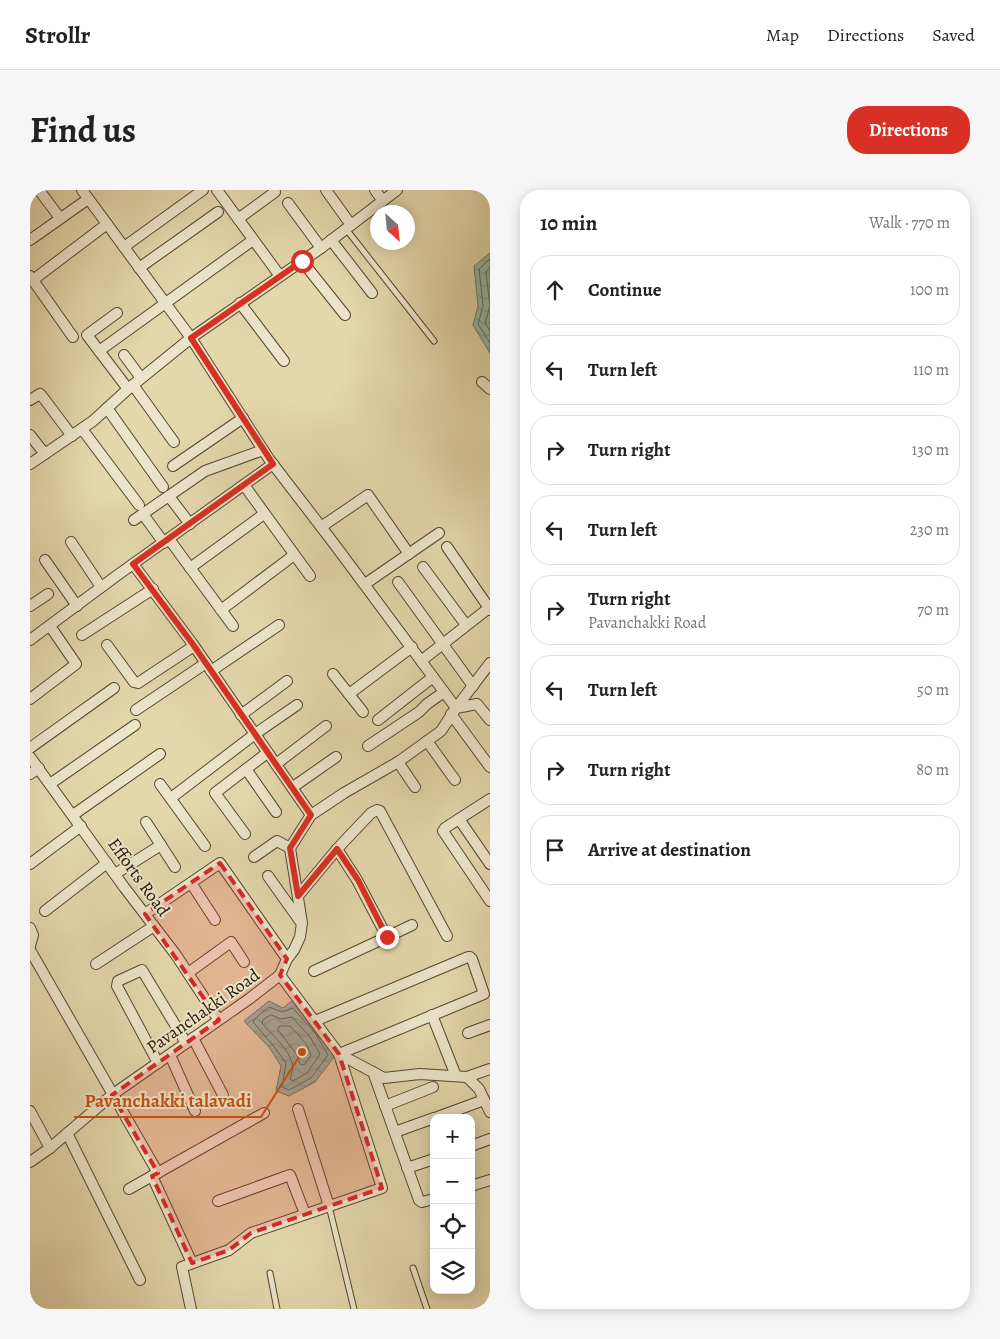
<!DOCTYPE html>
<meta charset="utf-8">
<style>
body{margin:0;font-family:Alegreya,serif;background:#f6f6f6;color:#222}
.controls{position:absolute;right:15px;bottom:15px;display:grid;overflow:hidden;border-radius:10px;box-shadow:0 2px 12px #0003}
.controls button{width:45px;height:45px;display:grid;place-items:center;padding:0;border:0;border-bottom:1px solid #e0e0e0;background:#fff;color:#222;font:25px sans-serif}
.compass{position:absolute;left:340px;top:15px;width:45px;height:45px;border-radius:50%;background:#fff;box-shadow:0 2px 12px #0003;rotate:153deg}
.stop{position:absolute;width:15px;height:15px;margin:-11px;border:4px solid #d93025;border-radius:50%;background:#fff}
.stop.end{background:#d93025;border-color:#fff;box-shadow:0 1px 5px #0008}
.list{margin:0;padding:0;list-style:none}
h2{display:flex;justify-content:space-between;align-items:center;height:65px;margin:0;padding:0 20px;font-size:21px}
h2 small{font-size:16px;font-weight:400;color:#767676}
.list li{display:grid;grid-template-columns:32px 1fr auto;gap:15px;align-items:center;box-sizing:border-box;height:70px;margin:0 10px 10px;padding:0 10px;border:1px solid #e0e0e0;border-radius:20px}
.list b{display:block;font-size:19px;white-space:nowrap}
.list p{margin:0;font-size:16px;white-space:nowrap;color:#767676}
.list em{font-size:16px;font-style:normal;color:#767676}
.icon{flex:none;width:28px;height:28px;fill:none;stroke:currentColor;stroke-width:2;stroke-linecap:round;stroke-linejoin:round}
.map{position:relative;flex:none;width:460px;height:1119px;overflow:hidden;border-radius:20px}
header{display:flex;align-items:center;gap:30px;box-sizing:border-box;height:70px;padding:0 25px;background:#fff;border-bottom:1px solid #e0e0e0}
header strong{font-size:24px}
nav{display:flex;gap:28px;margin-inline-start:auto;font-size:18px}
.intro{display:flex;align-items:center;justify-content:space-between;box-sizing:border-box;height:120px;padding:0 30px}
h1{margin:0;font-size:35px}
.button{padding:12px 22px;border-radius:20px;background:#d93025;color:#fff;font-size:18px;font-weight:700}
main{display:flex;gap:30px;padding:0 30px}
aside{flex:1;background:#fff;border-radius:20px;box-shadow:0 2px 12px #0003}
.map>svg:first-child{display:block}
.water{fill:url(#water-waves);stroke:#687866}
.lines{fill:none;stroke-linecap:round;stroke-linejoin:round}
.shore{stroke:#5c6856;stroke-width:1}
.service-casing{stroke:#534630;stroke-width:7}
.minor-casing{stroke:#534630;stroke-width:12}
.service{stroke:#ede5c9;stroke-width:5}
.minor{stroke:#ede5c9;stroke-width:10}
.route{stroke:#d93025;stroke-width:6}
.marked{fill:#d62828;fill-opacity:0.2;stroke:#d62828;stroke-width:4;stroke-dasharray:10 6;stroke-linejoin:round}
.labels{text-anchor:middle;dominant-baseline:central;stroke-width:4;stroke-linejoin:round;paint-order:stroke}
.street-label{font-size:18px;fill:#231606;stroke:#ede5c9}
.leader{fill:none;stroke:#ca4f0b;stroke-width:2}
.callout-dot{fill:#ca4f0b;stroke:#ede5c9;stroke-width:2}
.callout-label{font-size:19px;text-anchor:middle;font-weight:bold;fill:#ca4f0b;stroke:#ede5c9;stroke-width:4;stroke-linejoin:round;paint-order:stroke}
</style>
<header>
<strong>Strollr</strong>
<nav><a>Map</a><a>Directions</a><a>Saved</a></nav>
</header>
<div class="intro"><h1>Find us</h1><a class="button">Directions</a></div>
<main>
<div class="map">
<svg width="460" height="1119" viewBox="0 0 460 1119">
<defs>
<pattern id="water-waves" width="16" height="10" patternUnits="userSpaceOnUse" patternTransform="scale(1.25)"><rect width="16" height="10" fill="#96baa6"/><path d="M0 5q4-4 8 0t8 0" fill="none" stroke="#819f8d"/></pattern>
</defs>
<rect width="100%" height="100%" fill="#e4d7ac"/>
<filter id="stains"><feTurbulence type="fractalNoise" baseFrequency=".004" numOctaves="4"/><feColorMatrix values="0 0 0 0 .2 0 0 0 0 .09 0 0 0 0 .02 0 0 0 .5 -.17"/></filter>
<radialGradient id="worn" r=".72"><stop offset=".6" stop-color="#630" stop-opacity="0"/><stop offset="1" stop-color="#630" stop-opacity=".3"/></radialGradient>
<!-- water -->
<g class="water">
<polygon points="460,63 460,163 443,135 448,116 444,76"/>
<polygon points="263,810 296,851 304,867 285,892 259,906 246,901 251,876 239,857 214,831 239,811 253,818"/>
</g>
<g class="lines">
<!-- shore -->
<g class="shore">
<polyline points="460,69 449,79 453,116 448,134 460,153"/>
<polyline points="460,77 456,82 460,116 455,133 460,141"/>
<polygon points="239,817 252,822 263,818 285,843 298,865 281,888 259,900 252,897 256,873 242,854 223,832 224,830"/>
<path d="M241,825L251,829L262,827L280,847L290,864L277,883L263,891L260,889C261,884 264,878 262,873C259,859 241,844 232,833L233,830Z"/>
<path d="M250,836H260C268,845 278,853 281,865L274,875L270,874L267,865L248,840Z"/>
</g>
<defs>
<g id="service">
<polyline points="316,39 404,151"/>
<polyline points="299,1016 324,1119"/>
<polyline points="383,1078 397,1119"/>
<polyline points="240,1083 247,1119"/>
</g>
<g id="minor">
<polyline points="9,0 30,28"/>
<polyline points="52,0 161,148 239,269 305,355 426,518"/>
<polyline points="187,0 250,86"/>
<polyline points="296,0 321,35"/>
<polyline points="345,0 353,11"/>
<polyline points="258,13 291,58"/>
<polyline points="208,29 245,2"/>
<polyline points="0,50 58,9"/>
<polyline points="301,50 342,103"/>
<polyline points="94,57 173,0"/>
<polyline points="272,71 315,125"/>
<polyline points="109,78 188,22"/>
<polyline points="0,86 43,147"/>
<polyline points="3,90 77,34"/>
<polyline points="210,113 254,171"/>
<polyline points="87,123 57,145 98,199"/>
<polyline points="69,161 223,50"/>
<polyline points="94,165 111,188"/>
<polyline points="452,192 460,199"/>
<polyline points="103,195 144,252"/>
<polyline points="0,210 10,204 12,206 42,246"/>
<polyline points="77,218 133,297"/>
<polyline points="52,239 109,315"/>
<polyline points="0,245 15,264"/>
<polyline points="0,274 63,231 98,199 161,148 291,58 367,0"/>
<polyline points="143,276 213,228"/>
<polyline points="214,295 280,386"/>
<polyline points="141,309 160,334"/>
<polyline points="115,327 134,353"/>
<polyline points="104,330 175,281 233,260"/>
<polyline points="291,337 338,305 379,364"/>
<polyline points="139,349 203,436"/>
<polyline points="41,352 71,397"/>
<polyline points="417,357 459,418"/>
<polyline points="15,370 47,416"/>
<polyline points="103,374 162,453 281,625"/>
<polyline points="393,377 436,435"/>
<polyline points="160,378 234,324"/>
<polyline points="368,392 443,496"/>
<polyline points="335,394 409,343"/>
<polyline points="0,416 18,404"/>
<polyline points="191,420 264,365"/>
<polyline points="52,445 123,399"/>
<polyline points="0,450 89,384 243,274"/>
<polyline points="77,455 104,492 108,493 164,456"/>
<polyline points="391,471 459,418 460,420"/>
<polyline points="181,481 249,435"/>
<polyline points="303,484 333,522"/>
<polyline points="319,504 382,457"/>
<polyline points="0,509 46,474 20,436"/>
<polyline points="426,518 447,514 460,530"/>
<polyline points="106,520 176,473"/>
<polyline points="421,524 460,577"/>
<polyline points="211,525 257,491"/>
<polyline points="348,530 403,487"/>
<polyline points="397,551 425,590"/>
<polyline points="338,556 389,522 397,514 414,502"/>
<polyline points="0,558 84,498"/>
<polyline points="0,567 94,697 146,765 188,829"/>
<polyline points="368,572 385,597"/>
<polyline points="246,574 296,536"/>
<polyline points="216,579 246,622"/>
<polyline points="0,584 9,578"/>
<polyline points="20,594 105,535"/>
<polyline points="130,594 175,656"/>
<polyline points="263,597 306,567"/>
<polyline points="141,608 225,544 267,515"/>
<polyline points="460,609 415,638 413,641 460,711"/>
<polyline points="43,625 130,564"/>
<polyline points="429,629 460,674"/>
<polyline points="116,632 145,677"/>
<polyline points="215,644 185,603 237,563"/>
<polyline points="307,659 341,623 347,620 350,621 417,746"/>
<polyline points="224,667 247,651 260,658"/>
<polyline points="0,674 51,636"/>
<polyline points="85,684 131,655"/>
<polyline points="238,686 270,731"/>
<polyline points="161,693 185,730"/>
<polyline points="268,706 307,659 327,690 357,747 284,781"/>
<polyline points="15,721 77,673"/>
<polyline points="115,724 190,673 257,769"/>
<polyline points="0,738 3,745 0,756"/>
<polyline points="357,747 382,735"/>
<polyline points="0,760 128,983"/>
<polyline points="66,774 124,736"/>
<polyline points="158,783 201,752 214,772"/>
<polyline points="250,785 309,864 354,888 390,884 437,887 449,899 460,922"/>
<polyline points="402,825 426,886"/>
<polyline points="438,843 460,835"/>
<polyline points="163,848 193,905"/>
<polyline points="140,865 165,921"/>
<polyline points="128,873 87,796 88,791 112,780 156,853"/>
<polyline points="343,882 389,1010 392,1012 404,1009"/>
<polyline points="437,887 460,879"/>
<polyline points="355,916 403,897"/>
<polyline points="268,919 299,1016"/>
<polyline points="0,921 20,958"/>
<polyline points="405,928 454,910"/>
<polyline points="365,942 404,928"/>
<polyline points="37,943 110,1090"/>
<polyline points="441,956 460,949"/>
<polyline points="0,972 20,958 82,905 219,809 250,785 257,769 264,760 270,747 272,733 260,658 281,625 314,603 368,572 411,541 426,518 460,473"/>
<polyline points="377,978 404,969"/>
<polyline points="122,986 162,1073"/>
<polyline points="441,996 460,990"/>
<polyline points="99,999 234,923"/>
<polyline points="188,1011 260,985 275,1024"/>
<polyline points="161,1119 152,1077 199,1060 221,1043 352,998 309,864 454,804 442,769 440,767 438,767 285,831"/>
</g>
</defs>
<!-- service casing -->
<use href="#service" class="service-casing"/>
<!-- minor casing -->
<use href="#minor" class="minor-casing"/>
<!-- service -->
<use href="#service" class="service"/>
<!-- minor -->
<use href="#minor" class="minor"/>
</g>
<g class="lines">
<!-- route -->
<polyline class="route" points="272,71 161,148 243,274 103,374 162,453 281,625 260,658 268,706 307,659 328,690 357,747"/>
</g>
<!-- marked area -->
<path class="marked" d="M190,673L257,769L250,785L309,864L352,998L221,1043L199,1060L162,1073L122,986L128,983L82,905L189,830L115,724Z"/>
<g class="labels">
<!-- street labels -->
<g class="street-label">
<text transform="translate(109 687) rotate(54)">Efforts Road</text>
<text transform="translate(173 821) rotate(-35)">Pavanchakki Road</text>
</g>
</g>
<!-- callouts -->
<path class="leader" d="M272 862L231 927H44"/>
<circle class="callout-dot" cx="272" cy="862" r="5"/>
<g class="callout-label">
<text x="138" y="917">Pavanchakki talavadi</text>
</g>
<rect width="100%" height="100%" filter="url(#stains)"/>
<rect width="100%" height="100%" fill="url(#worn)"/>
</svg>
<div class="controls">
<button>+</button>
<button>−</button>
<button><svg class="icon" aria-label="locate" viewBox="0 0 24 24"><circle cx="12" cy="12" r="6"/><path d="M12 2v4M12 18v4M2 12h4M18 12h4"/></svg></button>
<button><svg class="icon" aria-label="layers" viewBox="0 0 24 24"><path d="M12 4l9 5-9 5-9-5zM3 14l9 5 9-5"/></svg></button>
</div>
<svg class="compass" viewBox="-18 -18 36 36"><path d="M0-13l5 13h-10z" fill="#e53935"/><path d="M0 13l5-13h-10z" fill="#767676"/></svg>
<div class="stop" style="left:272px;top:71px"></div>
<div class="stop end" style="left:357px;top:747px"></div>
</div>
<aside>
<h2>10 min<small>Walk · 770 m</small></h2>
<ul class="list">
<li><svg class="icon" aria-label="ahead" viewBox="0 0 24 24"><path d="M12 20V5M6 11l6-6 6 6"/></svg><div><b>Continue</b></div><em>100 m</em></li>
<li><svg class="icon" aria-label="left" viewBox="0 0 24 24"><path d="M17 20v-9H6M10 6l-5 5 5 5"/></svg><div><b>Turn left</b></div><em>110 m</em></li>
<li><svg class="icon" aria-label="right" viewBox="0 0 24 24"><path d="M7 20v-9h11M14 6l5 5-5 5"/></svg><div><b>Turn right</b></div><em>130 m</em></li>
<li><svg class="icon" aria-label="left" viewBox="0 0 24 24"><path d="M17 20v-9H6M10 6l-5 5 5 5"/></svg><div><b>Turn left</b></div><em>230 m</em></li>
<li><svg class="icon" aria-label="right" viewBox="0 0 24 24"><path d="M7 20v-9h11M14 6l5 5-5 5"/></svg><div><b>Turn right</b><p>Pavanchakki Road</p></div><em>70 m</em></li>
<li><svg class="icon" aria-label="left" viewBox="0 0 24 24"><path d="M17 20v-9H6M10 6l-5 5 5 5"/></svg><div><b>Turn left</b></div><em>50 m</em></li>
<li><svg class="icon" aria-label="right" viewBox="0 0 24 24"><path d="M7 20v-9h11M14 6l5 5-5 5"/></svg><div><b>Turn right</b></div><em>80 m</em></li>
<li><svg class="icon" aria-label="arrive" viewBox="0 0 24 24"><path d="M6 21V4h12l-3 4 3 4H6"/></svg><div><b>Arrive at destination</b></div></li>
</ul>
</aside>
</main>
